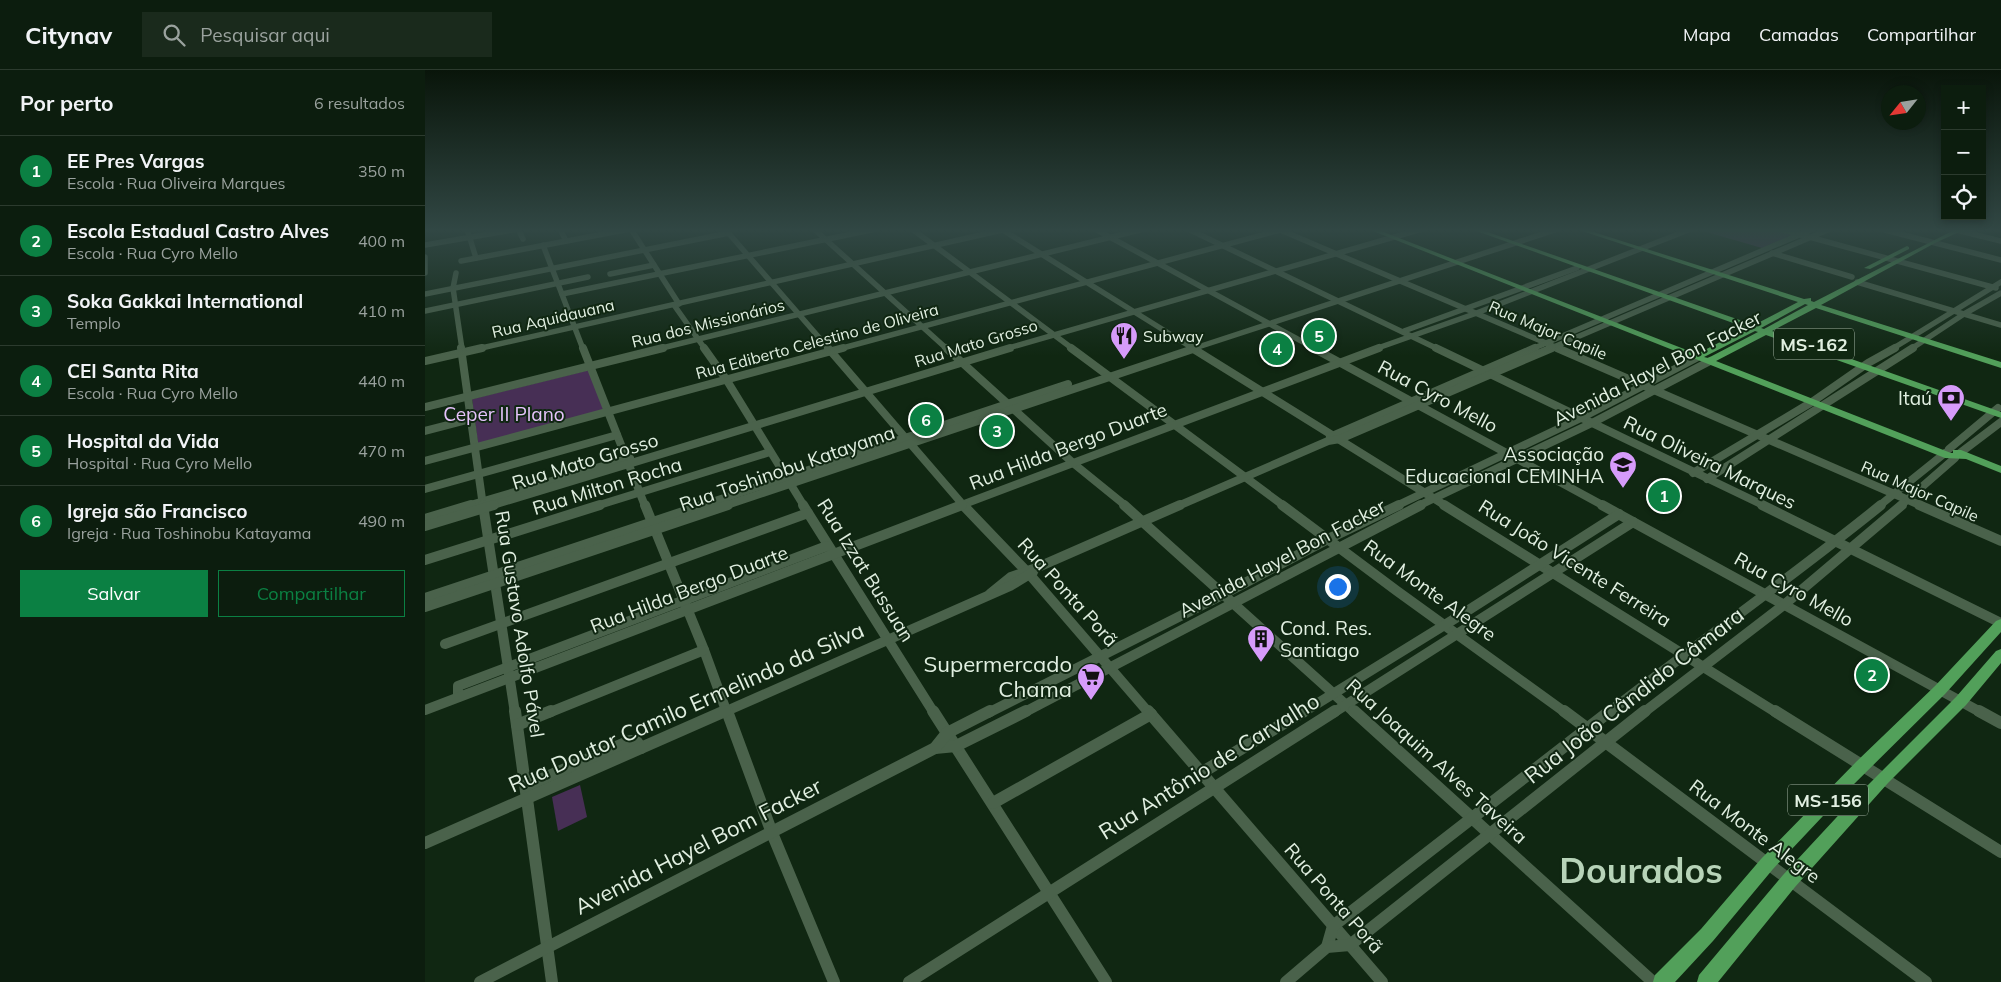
<!DOCTYPE html>
<html lang="pt">
<meta charset="utf-8">
<style>
body{margin:0;font-family:Mulish,sans-serif;background:#1a2a1c;color:#f1f3f6}
.controls{position:absolute;right:15px;top:15px;display:grid;overflow:hidden;border-radius:0px;box-shadow:0 2px 8px #0003}
.controls button{width:45px;height:45px;display:grid;place-items:center;padding:0;border:0;border-bottom:1px solid #2c3b2e;background:#0c1d0e;color:#f1f3f6;font:25px sans-serif}
.compass{position:absolute;left:1456px;top:15px;width:45px;height:45px;border-radius:50%;background:#0c1d0e;box-shadow:0 2px 8px #0003;rotate:240deg}
.you{position:absolute;left:912px;top:516px;width:18px;height:18px;margin:-12px;border:4px solid #fff;border-radius:50%;background:#1a73e8;box-shadow:0 0 0 8px #1a73e833}
.badge{display:grid;place-items:center;width:32px;height:32px;border-radius:50%;background:#0b8043;color:#fff;font-size:16px;font-weight:700}
.pin{position:absolute;translate:-50% -50%;border:2px solid #fff;box-shadow:0 1px 5px #0006}
.list{margin:0;padding:0;list-style:none}
h2{display:flex;justify-content:space-between;align-items:center;height:65px;margin:0;padding:0 20px;font-size:21px}
h2 small{font-size:16px;font-weight:400;color:#9aa29e}
.list li{display:grid;grid-template-columns:32px 1fr auto;gap:15px;align-items:center;box-sizing:border-box;height:70px;padding:0 20px;border-top:1px solid #2c3b2e}
.list b{display:block;font-size:19px;white-space:nowrap}
.list p{margin:0;font-size:16px;white-space:nowrap;color:#9aa29e}
.list em{font-size:16px;font-style:normal;color:#9aa29e}
.actions{display:flex;gap:10px;padding:15px 20px}
.actions a{flex:1;padding:11px 0;border:1px solid #0b8043;border-radius:0px;text-align:center;font-size:18px;color:#0b8043}
.actions .main{background:#0b8043;color:#fff}
.icon{flex:none;width:28px;height:28px;fill:none;stroke:currentColor;stroke-width:2;stroke-linecap:round;stroke-linejoin:round}
.map{position:relative;flex:none;width:1576px;height:912px;overflow:hidden}
header{display:flex;align-items:center;gap:30px;box-sizing:border-box;height:70px;padding:0 25px;background:#0c1d0e;border-bottom:1px solid #2c3b2e}
header strong{font-size:24px}
nav{display:flex;gap:28px;margin-inline-start:auto;font-size:18px}
.search{width:350px;height:45px;background:#1a2a1c;display:flex;align-items:center;gap:12px;box-sizing:border-box;padding:0 18px;border-radius:0px;color:#9aa29e;font-size:19px}
main{display:flex}
aside{flex:1;background:#0c1d0e}
.map>svg:first-child{display:block}
.green{fill:#472f55}
.lines{fill:none;stroke-linecap:round;stroke-linejoin:round}
.minor-far3{stroke:#4a624b;stroke-width:5.5}
.minor-far2{stroke:#4a624b;stroke-width:8}
.minor-far1{stroke:#4a624b;stroke-width:10}
.minor{stroke:#4a624b;stroke-width:12}
.major{fill:#52a05a;fill-rule:evenodd}
.labels{text-anchor:middle;dominant-baseline:central;stroke-width:4;stroke-linejoin:round;paint-order:stroke}
.far-street-label{font-size:16px;fill:#e1efe1;stroke:#102712}
.far-poi-label{font-size:16px;fill:#e1efe1;stroke:#102712;text-anchor:start}
.shield{fill:#102712;stroke:#a2b3a3;stroke-width:1}
.shield-label{font-size:18px;font-weight:bold;fill:#e1efe1}
.street-label{font-size:19px;fill:#e1efe1;stroke:#102712}
.poi-label{font-size:19px;fill:#e1efe1;stroke:#102712;text-anchor:end}
.park-label{font-size:19px;fill:#e6c3fc;stroke:#102712}
.near-poi-label{font-size:22px;fill:#e1efe1;stroke:#102712;text-anchor:end}
.near-street-label{font-size:22px;fill:#e1efe1;stroke:#102712}
.near-town-label{font-size:35px;font-weight:bold;fill:#b7d3b8;stroke:#102712}
</style>
<header>
<strong>Citynav</strong>
<div class="search"><svg class="icon" aria-label="search" viewBox="0 0 24 24"><circle cx="10" cy="10" r="6"/><path d="M15 15l6 6"/></svg>Pesquisar aqui</div>
<nav><a>Mapa</a><a>Camadas</a><a>Compartilhar</a></nav>
</header>
<main>
<aside>
<h2>Por perto<small>6 resultados</small></h2>
<ul class="list">
<li><span class="badge">1</span><div><b>EE Pres Vargas</b><p>Escola · Rua Oliveira Marques</p></div><em>350 m</em></li>
<li><span class="badge">2</span><div><b>Escola Estadual Castro Alves</b><p>Escola · Rua Cyro Mello</p></div><em>400 m</em></li>
<li><span class="badge">3</span><div><b>Soka Gakkai International</b><p>Templo</p></div><em>410 m</em></li>
<li><span class="badge">4</span><div><b>CEI Santa Rita</b><p>Escola · Rua Cyro Mello</p></div><em>440 m</em></li>
<li><span class="badge">5</span><div><b>Hospital da Vida</b><p>Hospital · Rua Cyro Mello</p></div><em>470 m</em></li>
<li><span class="badge">6</span><div><b>Igreja são Francisco</b><p>Igreja · Rua Toshinobu Katayama</p></div><em>490 m</em></li>
</ul>
<div class="actions"><a class="main">Salvar</a><a>Compartilhar</a></div>
</aside>
<div class="map">
<svg width="1576" height="912" viewBox="0 0 1576 912">
<rect width="100%" height="100%" fill="#102712"/>
<!-- green -->
<g class="green">
<polygon points="1271,159 1352,159 1371,164 1337,178"/>
<polygon points="164,300 179,341 53,374 47,329"/>
<polygon points="155,715 162,747 133,761 127,727"/>
</g>
<g class="lines">
<!-- minor-far3 -->
<g class="minor-far3">
<polyline points="42,159 51,188"/>
<polyline points="93,159 98,169"/>
<polyline points="135,159 141,171"/>
<polyline points="206,159 254,234"/>
<polyline points="300,159 404,279"/>
<polyline points="389,159 522,279"/>
<polyline points="487,159 648,279"/>
<polyline points="576,159 769,279"/>
<polyline points="670,159 891,279"/>
<polyline points="763,159 1013,279"/>
<polyline points="853,159 1135,279"/>
<polyline points="1355,159 1571,218"/>
<polyline points="1456,159 1576,190"/>
<polyline points="1527,159 1576,171"/>
<polyline points="0,175 93,159"/>
<polyline points="118,175 158,279"/>
<polyline points="1347,183 1427,207"/>
<polyline points="0,187 0,203"/>
<polyline points="36,191 205,159"/>
<polyline points="31,203 28,218 37,279"/>
<polyline points="185,204 229,195"/>
<polyline points="1432,212 1576,255"/>
<polyline points="0,224 304,163"/>
<polyline points="137,224 451,159"/>
<polyline points="249,235 280,279"/>
<polyline points="0,241 163,207"/>
<polyline points="979,261 1152,198"/>
<polyline points="52,279 582,159"/>
<polyline points="233,279 719,159"/>
<polyline points="414,279 859,159"/>
<polyline points="580,279 997,159"/>
<polyline points="767,279 1133,159"/>
<polyline points="950,279 1049,244 1266,159"/>
<polyline points="1107,279 1388,159"/>
<polyline points="1124,279 1405,159"/>
<polyline points="1467,279 1576,212"/>
<polyline points="1486,279 1539,244 1576,223"/>
</g>
<!-- minor-far2 -->
<g class="minor-far2">
<polyline points="36,278 58,436"/>
<polyline points="158,278 220,436"/>
<polyline points="279,278 301,309 379,436"/>
<polyline points="403,278 539,436"/>
<polyline points="521,278 648,393 701,436"/>
<polyline points="646,278 859,436"/>
<polyline points="767,278 1021,436"/>
<polyline points="888,278 1179,436"/>
<polyline points="1011,278 1340,436"/>
<polyline points="1132,278 1497,436"/>
<polyline points="0,291 57,278"/>
<polyline points="0,337 238,278"/>
<polyline points="0,361 46,349"/>
<polyline points="905,367 1110,278"/>
<polyline points="1524,379 1573,338"/>
<polyline points="1535,383 1576,352"/>
<polyline points="0,391 418,278"/>
<polyline points="1268,403 1387,332 1443,293 1470,278"/>
<polyline points="1282,409 1488,278"/>
<polyline points="0,419 192,365"/>
<polyline points="42,436 205,388"/>
<polyline points="65,436 585,278"/>
<polyline points="171,436 345,382"/>
<polyline points="275,436 643,314"/>
<polyline points="299,436 771,278"/>
<polyline points="534,436 954,278"/>
<polyline points="753,436 903,371 915,369 1127,278"/>
<polyline points="971,436 1156,348 1273,287"/>
<polyline points="993,436 1167,353 1285,291"/>
<polyline points="1454,436 1520,383"/>
<polyline points="1475,436 1530,388"/>
</g>
<!-- minor-far1 -->
<g class="minor-far1">
<polyline points="58,435 90,643"/>
<polyline points="220,435 279,580 302,643"/>
<polyline points="378,435 509,643"/>
<polyline points="538,435 605,505 724,643"/>
<polyline points="699,435 930,643"/>
<polyline points="857,435 972,521 1141,643"/>
<polyline points="1019,435 1352,643"/>
<polyline points="1177,435 1557,643"/>
<polyline points="1337,435 1576,553"/>
<polyline points="1494,435 1576,471"/>
<polyline points="0,449 46,435"/>
<polyline points="0,456 69,435"/>
<polyline points="0,490 175,435"/>
<polyline points="565,524 586,507 611,498 755,435"/>
<polyline points="0,528 279,435"/>
<polyline points="0,537 303,435"/>
<polyline points="20,574 383,443"/>
<polyline points="33,627 33,616 402,476"/>
<polyline points="0,640 537,435"/>
<polyline points="123,643 279,580"/>
<polyline points="297,643 585,516 608,502"/>
<polyline points="563,643 799,524 903,469 974,435"/>
<polyline points="598,643 996,435"/>
<polyline points="877,643 1039,543 1194,444"/>
<polyline points="908,643 1208,452"/>
<path d="M1183,643C1273,573 1367,507 1456,435"/>
<polyline points="1218,643 1360,534 1477,435"/>
</g>
<!-- minor -->
<g class="minor">
<polyline points="90,641 127,912"/>
<polyline points="302,641 347,763 409,912"/>
<polyline points="508,641 681,912"/>
<polyline points="723,641 957,912"/>
<polyline points="929,641 1228,912"/>
<polyline points="1139,641 1501,912"/>
<polyline points="1350,641 1576,782"/>
<polyline points="1554,641 1576,653"/>
<polyline points="92,655 126,641"/>
<polyline points="510,678 531,676 601,641"/>
<polyline points="776,703 879,641"/>
<polyline points="101,716 205,671 211,671 216,678"/>
<polyline points="568,733 726,644"/>
<polyline points="0,773 300,641"/>
<polyline points="902,877 908,856 1185,641"/>
<polyline points="55,912 510,678 522,663 565,641"/>
<polyline points="484,912 910,641"/>
<polyline points="861,912 902,877 925,875 1220,641"/>
</g>
<!-- major -->
<g class="major">
<path d="M943,159H951L1272,284L1322,258L1046,159H1054L1329,255L1373,232L1151,159H1159L1379,229L1386,228V231L1389,232L1531,159H1551L1548,161L1534,162L1510,173L1396,235L1576,292V298L1391,238L1347,261L1576,342V348L1341,265L1291,291L1526,383H1528V380H1536L1576,396V403L1541,389L1520,388ZM1380,234L1383,235L1339,259L1336,258ZM1330,261L1333,262L1283,288L1279,287Z"/>
<polygon points="1482,176 1484,177 1484,179 1445,199 1439,198"/>
<polygon points="1576,549 1576,562 1520,624 1424,719 1433,725 1531,627 1571,581 1576,579 1576,593 1541,635 1463,713 1370,817 1293,912 1272,912 1274,905 1358,805 1423,735 1414,729 1348,799 1288,871 1250,912 1228,912 1230,905 1276,859 1336,789 1432,691 1510,616 1571,551"/>
</g>
</g>
<!-- sky -->
<linearGradient id="sky" x2="0" y2="1"><stop stop-color="#09150a"/><stop offset="0.56" stop-color="#314744"/><stop offset="1" stop-color="#314744" stop-opacity="0"/></linearGradient>
<rect width="1576" height="286" fill="url(#sky)"/>
<!-- icons -->
<defs>
<symbol id="restaurant-pin" viewBox="-11 -11 22 30"><path d="M0 17L-7.5 6A9.5 9.5 0 1 1 7.5 6Z" fill="#d69bfa" stroke="#102712"/><path d="M-5-6h1v4h1v-4h1v4h1v-4h1v5L-1.5 .5V6h-2V.5L-5-1ZM5-6V6H3V1.5H1.5Q1.5-4 5-6Z" fill="#111"/></symbol>
<symbol id="bank-pin" viewBox="-11 -11 22 30"><path d="M0 17L-7.5 6A9.5 9.5 0 1 1 7.5 6Z" fill="#d69bfa" stroke="#102712"/><path d="M-6-4H6V4H-6ZM0-2.3a2.3 2.3 0 1 0 0 4.6a2.3 2.3 0 1 0 0-4.6Z" fill="#111"/></symbol>
<symbol id="school-pin" viewBox="-11 -11 22 30"><path d="M0 17L-7.5 6A9.5 9.5 0 1 1 7.5 6Z" fill="#d69bfa" stroke="#102712"/><path d="M0-5L7-2L0 1L-7-2ZM-4 1L0 2.5L4 1V4Q0 6-4 4Z" fill="#111"/></symbol>
<symbol id="building-pin" viewBox="-11 -11 22 30"><path d="M0 17L-7.5 6A9.5 9.5 0 1 1 7.5 6Z" fill="#d69bfa" stroke="#102712"/><path d="M-4-6H4V6H1V3H-1V6H-4ZM-2.5-4.3h1.7v1.8h-1.7ZM.8-4.3h1.7v1.8H.8ZM-2.5-1h1.7V.8h-1.7ZM.8-1h1.7V.8H.8Z" fill="#111"/></symbol>
<symbol id="supermarket-pin" viewBox="-11 -11 22 30"><path d="M0 17L-7.5 6A9.5 9.5 0 1 1 7.5 6Z" fill="#d69bfa" stroke="#102712"/><path d="M-6-5.5h2.5l.6 2H6L4.5 2H-2.5L-4.4-4H-6ZM-1.5 3.2a1.3 1.3 0 1 0 .1 0ZM3 3.2a1.3 1.3 0 1 0 .1 0Z" fill="#111"/></symbol>
</defs>
<g fill-rule="evenodd">
<use href="#restaurant-pin" x="683" y="250" width="32" height="43"/>
<use href="#bank-pin" x="1510" y="312" width="32" height="43"/>
<use href="#school-pin" x="1182" y="379" width="32" height="43"/>
<use href="#building-pin" x="820" y="553" width="32" height="43"/>
<use href="#supermarket-pin" x="650" y="591" width="32" height="43"/>
</g>
<g class="labels">
<!-- far-street labels -->
<g class="far-street-label">
<text transform="translate(128 248) rotate(-13)">Rua Aquidauana</text>
<text transform="translate(283 253) rotate(-14)">Rua dos Missionários</text>
<text transform="translate(1123 260) rotate(23)">Rua Major Capile</text>
<text transform="translate(392 271) rotate(-15)">Rua Ediberto Celestino de Oliveira</text>
<text transform="translate(551 273) rotate(-17)">Rua Mato Grosso</text>
<text transform="translate(1495 421) rotate(24)">Rua Major Capile</text>
</g>
<!-- far-poi labels -->
<g class="far-poi-label">
<text x="718" y="266">Subway</text>
</g>
<!-- shield labels -->
<g class="shield">
<rect x="1349" y="258.5" width="80" height="31" rx="4"/>
<rect x="1363" y="714.5" width="80" height="31" rx="4"/>
</g>
<g class="shield-label">
<text x="1389" y="274">MS-162</text>
<text x="1403" y="730">MS-156</text>
</g>
<!-- street labels -->
<g class="street-label">
<text transform="translate(1232 298) rotate(-27)">Avenida Hayel Bon Facker</text>
<text transform="translate(1013 326) rotate(28)">Rua Cyro Mello</text>
<text transform="translate(643 376) rotate(-21)">Rua Hilda Bergo Duarte</text>
<text transform="translate(160 391) rotate(-17)">Rua Mato Grosso</text>
<text transform="translate(1285 392) rotate(26)">Rua Oliveira Marques</text>
<text transform="translate(362 398) rotate(-19)">Rua Toshinobu Katayama</text>
<text transform="translate(182 416) rotate(-17)">Rua Milton Rocha</text>
<text transform="translate(857 488) rotate(-28)">Avenida Hayel Bon Facker</text>
<text transform="translate(1150 493) rotate(32)">Rua João Vicente Ferreira</text>
<text transform="translate(441 500) rotate(58)">Rua Izzat Bussuan</text>
<text transform="translate(264 519) rotate(-21)">Rua Hilda Bergo Duarte</text>
<text transform="translate(1369 519) rotate(29)">Rua Cyro Mello</text>
<text transform="translate(1005 520) rotate(36)">Rua Monte Alegre</text>
<text transform="translate(643 522) rotate(48)">Rua Ponta Porã</text>
<text transform="translate(95 554) rotate(81)">Rua Gustavo Adolfo Pável</text>
<text transform="translate(1012 691) rotate(42)">Rua Joaquim Alves Taveira</text>
<text transform="translate(1330 761) rotate(37)">Rua Monte Alegre</text>
<text transform="translate(909 828) rotate(49)">Rua Ponta Porã</text>
</g>
<!-- poi labels -->
<g class="poi-label">
<text x="1507" y="328">Itaú</text>
<text x="1179" y="384">Associação<tspan x="1179" dy="22">Educacional CEMINHA</tspan></text>
<text x="855" y="558" text-anchor="start">Cond. Res.<tspan x="855" dy="22">Santiago</tspan></text>
</g>
<!-- park labels -->
<g class="park-label">
<text x="79" y="344">Ceper II Plano</text>
</g>
<!-- near-poi labels -->
<g class="near-poi-label">
<text x="647" y="594">Supermercado<tspan x="647" dy="25">Chama</tspan></text>
</g>
<!-- near-street labels -->
<g class="near-street-label">
<text transform="translate(1209 625) rotate(-38)">Rua João Cândido Câmara</text>
<text transform="translate(261 637) rotate(-24)">Rua Doutor Camilo Ermelindo da Silva</text>
<text transform="translate(784 696) rotate(-32)">Rua Antônio de Carvalho</text>
<text transform="translate(273 776) rotate(-27)">Avenida Hayel Bom Facker</text>
</g>
<!-- near-town labels -->
<g class="near-town-label">
<text x="1216" y="800">Dourados</text>
</g>
</g>
</svg>
<div class="controls">
<button>+</button>
<button>−</button>
<button><svg class="icon" aria-label="locate" viewBox="0 0 24 24"><circle cx="12" cy="12" r="6"/><path d="M12 2v4M12 18v4M2 12h4M18 12h4"/></svg></button>
</div>
<svg class="compass" viewBox="-18 -18 36 36"><path d="M0-13l5 13h-10z" fill="#e53935"/><path d="M0 13l5-13h-10z" fill="#9aa29e"/></svg>
<div class="you"></div>
<div class="pin badge" style="left:1239px;top:426px">1</div>
<div class="pin badge" style="left:1447px;top:605px">2</div>
<div class="pin badge" style="left:572px;top:361px">3</div>
<div class="pin badge" style="left:852px;top:279px">4</div>
<div class="pin badge" style="left:894px;top:266px">5</div>
<div class="pin badge" style="left:501px;top:350px">6</div>
</div>
</main>
